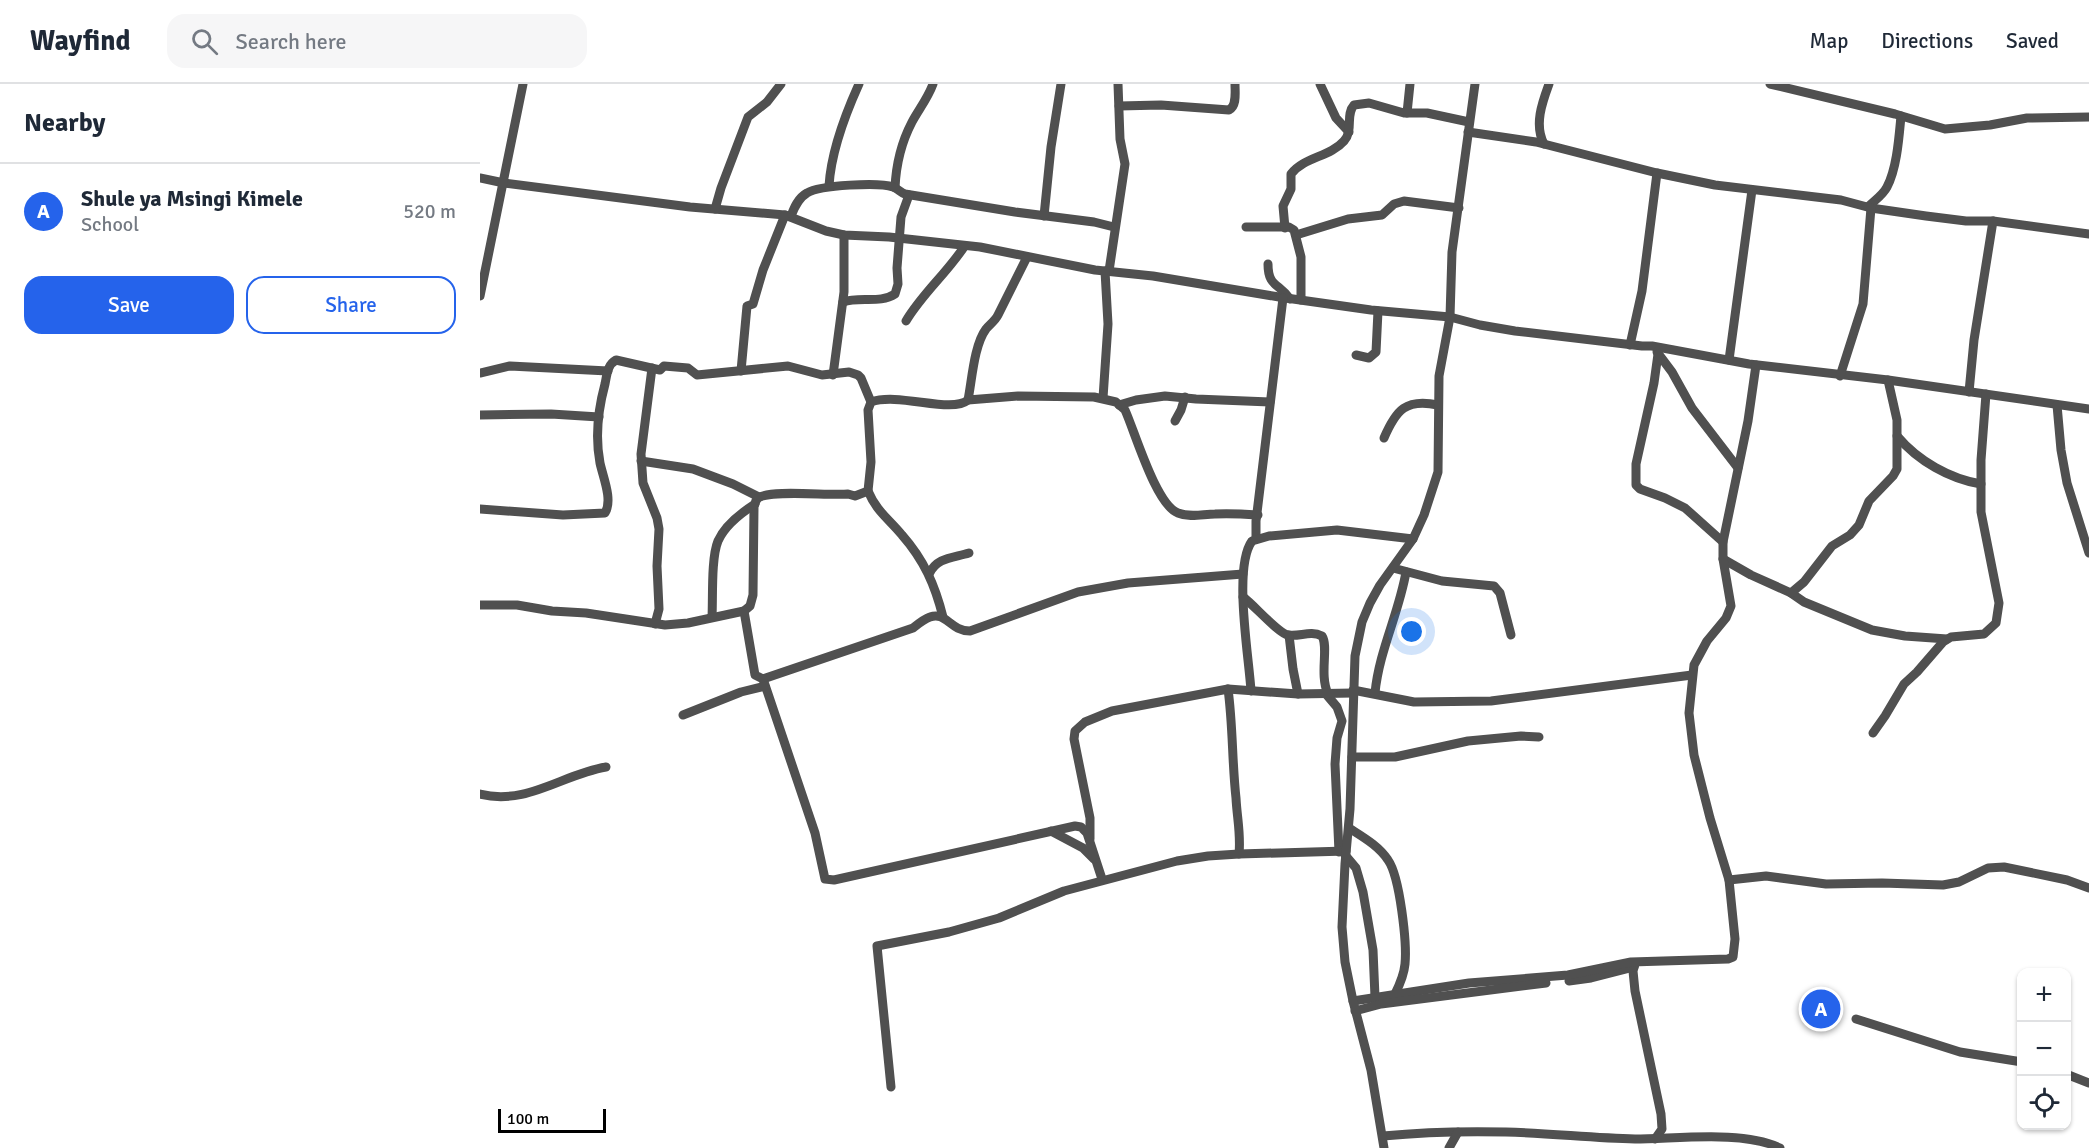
<!DOCTYPE html>
<meta charset="utf-8">
<style>
body{margin:0;font-family:Signika,sans-serif;background:#f6f6f7;color:#1f2937}
.controls{position:absolute;right:18px;bottom:18px;display:grid;overflow:hidden;border-radius:12px;box-shadow:0 2px 4px #0004}
.controls button{width:54px;height:54px;display:grid;place-items:center;padding:0;border:0;border-bottom:2px solid #e0e1e3;background:#fff;color:#1f2937;font:30px sans-serif}
.scale{position:absolute;left:18px;bottom:15px;width:108px;box-sizing:border-box;padding-left:6px;border:3px solid #000;border-top:0;font-size:16px;line-height:21px;white-space:nowrap;color:#000;-webkit-text-stroke:4px #fff;paint-order:stroke}
.you{position:absolute;left:932px;top:548px;width:21px;height:21px;margin:-15px;border:4px solid #fff;border-radius:50%;background:#1a73e8;box-shadow:0 0 0 9px #1a73e833}
.badge{display:grid;place-items:center;width:39px;height:39px;border-radius:50%;background:#2563eb;color:#fff;font-size:20px;font-weight:700}
.pin{position:absolute;translate:-50% -50%;border:3px solid #fff;box-shadow:0 2px 6px #0006}
.list{margin:0;padding:0;list-style:none}
h2{display:flex;justify-content:space-between;align-items:center;height:78px;margin:0;padding:0 24px;font-size:26px}
h2 small{font-size:20px;font-weight:400;color:#747a83}
.list li{display:grid;grid-template-columns:39px 1fr auto;gap:18px;align-items:center;box-sizing:border-box;height:96px;padding:0 24px;border-top:2px solid #e0e1e3}
.list b{display:block;font-size:22px;white-space:nowrap}
.list p{margin:0;font-size:20px;white-space:nowrap;color:#747a83}
.list em{font-size:20px;font-style:normal;color:#747a83}
.actions{display:flex;gap:12px;padding:18px 24px}
.actions a{flex:1;padding:14px 0;border:2px solid #2563eb;border-radius:18px;text-align:center;font-size:21px;color:#2563eb}
.actions .main{background:#2563eb;color:#fff}
.icon{flex:none;width:33px;height:33px;fill:none;stroke:currentColor;stroke-width:2;stroke-linecap:round;stroke-linejoin:round}
.map{position:relative;flex:none;width:1609px;height:1064px;overflow:hidden}
header{display:flex;align-items:center;gap:36px;box-sizing:border-box;height:84px;padding:0 30px;background:#fff;border-bottom:2px solid #e0e1e3}
header strong{font-size:28px}
nav{display:flex;gap:33px;margin-inline-start:auto;font-size:21px}
.search{width:420px;height:54px;background:#f6f6f7;display:flex;align-items:center;gap:15px;box-sizing:border-box;padding:0 21px;border-radius:18px;color:#747a83;font-size:22px}
main{display:flex}
aside{flex:1;background:#fff}
.map>svg:first-child{display:block}
.lines{fill:none;stroke-linecap:round;stroke-linejoin:round}
.minor{stroke:#505050;stroke-width:9}
</style>
<header>
<strong>Wayfind</strong>
<div class="search"><svg class="icon" aria-label="search" viewBox="0 0 24 24"><circle cx="10" cy="10" r="6"/><path d="M15 15l6 6"/></svg>Search here</div>
<nav><a>Map</a><a>Directions</a><a>Saved</a></nav>
</header>
<main>
<aside>
<h2>Nearby<small></small></h2>
<ul class="list">
<li><span class="badge">A</span><div><b>Shule ya Msingi Kimele</b><p>School</p></div><em>520 m</em></li>
</ul>
<div class="actions"><a class="main">Save</a><a>Share</a></div>
</aside>
<div class="map">
<svg width="1609" height="1064" viewBox="0 0 1609 1064">
<rect width="100%" height="100%" fill="#fff"/>
<g class="lines">
<!-- minor -->
<g class="minor">
<polyline points="840,0 856,34 869,48"/>
<polyline points="1290,0 1415,30 1465,45 1510,41 1547,34 1609,33"/>
<path d="M639,22L681,21L749,26C757,22 755,9 755,0"/>
<polyline points="927,29 930,0"/>
<polyline points="988,48 1056,58 1177,89 1235,101 1361,116 1391,124 1446,132 1486,137 1513,137 1609,150"/>
<path d="M1064,60C1054,41 1062,19 1069,0"/>
<polyline points="0,94 24,99 210,123 305,131 346,147 364,151 409,153 500,163 615,186 673,192 799,213 891,226 970,233 1000,241 1035,247 1162,262 1172,262 1269,280 1408,296 1609,325"/>
<path d="M349,102C351,68 365,31 379,0"/>
<path d="M415,104C416,81 421,59 432,38C439,25 448,14 453,0"/>
<path d="M1388,123C1394,117 1403,111 1407,103C1417,84 1419,53 1421,32"/>
<polyline points="235,125 241,104 268,33 287,18 301,0"/>
<path d="M311,132C314,124 318,114 327,109C340,101 399,98 413,103C417,104 420,108 425,110L535,128L614,138L634,143"/>
<polyline points="564,132 571,63 581,0"/>
<polyline points="766,143 809,143 814,146 821,173 821,216"/>
<path d="M805,144L803,122L811,105V90C824,73 850,73 864,57C874,46 865,31 874,21L889,19L924,29H947L989,38"/>
<polyline points="816,151 868,135 902,131 914,120 924,117 979,124"/>
<path d="M788,180C788,203 799,199 810,215"/>
<polyline points="629,187 645,80 640,55 638,0"/>
<polyline points="0,212 43,0"/>
<path d="M363,218C380,212 400,220 415,210L418,200L417,184L421,133L429,111"/>
<path d="M426,237C442,210 466,190 484,163"/>
<polyline points="1150,261 1162,207 1177,89"/>
<polyline points="1177,268 1192,288 1212,324 1258,384"/>
<polyline points="1178,270 1174,299 1156,380 1156,401 1160,405 1185,414 1205,424 1243,458"/>
<polyline points="876,271 889,274 896,268 898,227"/>
<polyline points="1249,276 1272,106"/>
<polyline points="172,284 161,370 163,399 177,434 179,445 177,482 179,525 175,540"/>
<polyline points="261,287 267,222 273,220 283,186 305,131"/>
<polyline points="0,289 30,282 128,287"/>
<polyline points="353,291 364,208 364,151"/>
<polyline points="1360,292 1383,220 1391,124"/>
<polyline points="1489,308 1494,256 1513,137"/>
<polyline points="623,314 628,240 625,187"/>
<path d="M488,316L538,312L614,313L636,318L645,326C655,348 676,421 698,429C710,434 723,430 735,430C749,429 764,430 778,431"/>
<polyline points="639,321 656,316 685,312 716,315 790,318"/>
<polyline points="1577,321 1581,366 1587,399 1609,469"/>
<polyline points="0,331 71,330 119,333"/>
<polyline points="695,337 701,326 705,313"/>
<path d="M1417,352C1438,377 1470,395 1501,400"/>
<path d="M904,354C916,326 926,314 958,321"/>
<polyline points="161,377 213,385 253,400 279,413"/>
<path d="M388,407C397,428 408,434 422,451C444,476 455,501 463,533"/>
<path d="M0,425L83,431L125,429C133,416 123,393 120,379C115,353 118,326 125,300C127,291 127,281 136,276L180,286L184,282L208,284L217,291L308,282L342,291L369,288L378,291L381,294L391,318"/>
<polyline points="776,455 776,437 803,214"/>
<polyline points="1243,475 1271,491 1311,509 1324,518 1392,546 1425,552 1467,555"/>
<polyline points="913,484 962,497 1014,502 1020,509 1031,551"/>
<path d="M449,490C457,473 473,474 489,469"/>
<polyline points="1311,509 1324,498 1352,462 1370,451 1379,441 1389,417 1413,392 1417,385 1417,336 1408,296"/>
<path d="M763,513C774,521 798,549 808,551C820,553 830,546 842,552C849,563 839,590 848,610"/>
<path d="M0,521H37L72,527L106,529L185,541L208,539L264,527L270,522L273,511L274,423C275,419 275,417 278,414C290,405 350,412 368,410L375,412L388,407L391,378L388,326L391,318C419,308 471,330 488,316C492,296 494,261 506,245C510,240 515,237 518,231L547,173"/>
<path d="M264,527L275,591L283,595L433,544C438,540 444,535 450,533C466,527 470,547 490,547L598,508L648,499L763,490"/>
<path d="M232,533C233,513 231,474 238,457C245,441 261,429 275,420"/>
<polyline points="809,551 813,585 818,610"/>
<polyline points="283,595 335,749 345,795 354,796 595,742 601,743 607,749 622,795"/>
<path d="M748,605C753,642 752,678 756,714C757,734 761,750 759,770"/>
<polyline points="873,606 934,618 1011,617 1212,591"/>
<path d="M771,607C769,573 753,483 772,457L789,452L857,446L933,455"/>
<path d="M895,609C899,567 919,529 926,488"/>
<polyline points="846,610 857,623 862,637 857,654 855,680 859,768"/>
<polyline points="203,631 261,608 285,602"/>
<polyline points="1393,649 1405,632 1424,600 1437,588 1463,558 1471,553 1504,550 1516,539 1519,519 1501,428 1501,376 1506,310"/>
<polyline points="872,673 915,673 988,657 1041,652 1059,653"/>
<path d="M0,710C46,722 83,690 126,683"/>
<path d="M869,744C883,753 899,762 908,776C920,793 927,859 925,880C924,891 920,900 915,910"/>
<polyline points="571,747 603,764 614,775"/>
<polyline points="610,755 610,734 594,655 595,647 605,638 632,627 748,605 818,610 873,609"/>
<polyline points="865,771 876,784 883,808 893,866 895,913"/>
<polyline points="1249,796 1286,792 1346,800 1402,799 1463,801 1479,798 1508,784 1524,783 1587,796 1609,804"/>
<polyline points="1155,880 1153,887 1155,907 1181,1030 1182,1045 1175,1055"/>
<polyline points="1089,897 1111,894 1154,883"/>
<polyline points="873,917 989,899 1088,891 1151,878 1248,875 1253,873 1255,855 1249,796 1230,734 1214,671 1209,629 1214,581 1227,557 1246,534 1251,522 1243,475 1243,458 1268,337 1276,281"/>
<polyline points="875,927 901,920 1066,899"/>
<polyline points="1376,935 1480,968 1542,978"/>
<polyline points="1586,990 1609,999"/>
<polyline points="411,1003 397,862 469,848 519,834 584,807 697,777 728,772 759,770 866,767"/>
<path d="M903,1052C944,1048 985,1047 1026,1048C1069,1049 1112,1054 1155,1055C1196,1055 1264,1046 1300,1064"/>
<polyline points="904,1064 891,986 873,917 865,878 862,843 865,780 870,725 875,572 882,538 890,519 900,501 933,455 944,431 958,388 959,292 970,233 972,168 995,0"/>
<polyline points="969,1064 978,1048"/>
</g>
</g>
</svg>
<div class="controls">
<button>+</button>
<button>−</button>
<button><svg class="icon" aria-label="locate" viewBox="0 0 24 24"><circle cx="12" cy="12" r="6"/><path d="M12 2v4M12 18v4M2 12h4M18 12h4"/></svg></button>
</div>
<div class="scale">100 m</div>
<div class="you"></div>
<div class="pin badge" style="left:1341px;top:925px">A</div>
</div>
</main>
